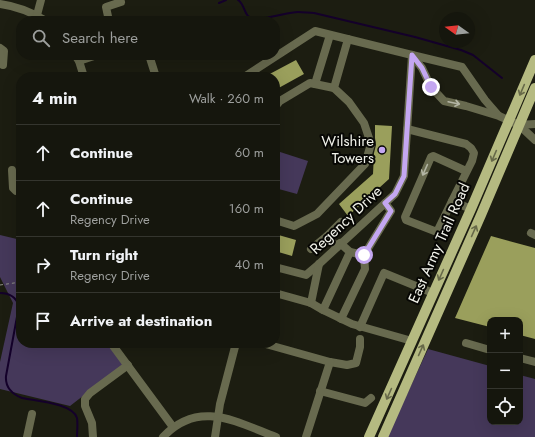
<!DOCTYPE html>
<meta charset="utf-8">
<style>
body{margin:0;font-family:Jost,sans-serif;background:#1e1f16;color:#f1f3f6}
.controls{position:absolute;right:12px;bottom:12px;display:grid;overflow:hidden;border-radius:8px;box-shadow:0 4px 16px #0002}
.controls button{width:36px;height:36px;display:grid;place-items:center;padding:0;border:0;border-bottom:1px solid #34352e;background:#15160d;color:#f1f3f6;font:20px sans-serif}
.compass{position:absolute;left:439px;top:12px;width:36px;height:36px;border-radius:50%;background:#15160d;box-shadow:0 4px 16px #0002;rotate:285deg}
.stop{position:absolute;width:12px;height:12px;margin:-9px;border:3px solid #c4a7f1;border-radius:50%;background:#fff}
.stop.end{background:#c4a7f1;border-color:#fff;box-shadow:0 1px 4px #0008}
.list{margin:0;padding:0;list-style:none}
h2{display:flex;justify-content:space-between;align-items:center;height:52px;margin:0;padding:0 16px;font-size:17px}
h2 small{font-size:13px;font-weight:400;color:#9d9f9d}
.list li{display:grid;grid-template-columns:26px 1fr auto;gap:12px;align-items:center;box-sizing:border-box;height:56px;padding:0 16px;border-top:1px solid #34352e}
.list b{display:block;font-size:15px;white-space:nowrap}
.list p{margin:0;font-size:13px;white-space:nowrap;color:#9d9f9d}
.list em{font-size:13px;font-style:normal;color:#9d9f9d}
.icon{flex:none;width:22px;height:22px;fill:none;stroke:currentColor;stroke-width:2;stroke-linecap:round;stroke-linejoin:round}
.map{position:relative;flex:none;width:535px;height:437px;overflow:hidden}
.search{position:absolute;background:#15160d;box-shadow:0 4px 16px #0002;left:16px;top:16px;width:264px;height:44px;display:flex;align-items:center;gap:10px;box-sizing:border-box;padding:0 14px;border-radius:16px;color:#9d9f9d;font-size:15px}
.panel{position:absolute;background:#15160d;box-shadow:0 4px 16px #0002;left:16px;top:72px;width:264px;height:276px;border-radius:16px}
.map>svg:first-child{display:block}
.green{fill:#45385a}
.lines{fill:none;stroke-linecap:round;stroke-linejoin:round}
.stream{stroke:#14002a;stroke-width:2}
.building{fill:#9a9f5c}
.path{stroke:#909188;stroke-width:1;stroke-dasharray:3 3;stroke-linecap:butt}
.minor{stroke:#686a4f;stroke-width:8}
.major{stroke:#b5ba81;stroke-width:10}
.oneway{stroke:#676949}
.oneway2{stroke:#b3b5a4}
.route{stroke:#c4a7f1;stroke-width:5}
.poi-dot{fill:#c4a7f1;stroke:#070704;stroke-width:1.5}
.labels{text-anchor:middle;dominant-baseline:central;stroke-width:4;stroke-linejoin:round;paint-order:stroke}
.poi-label{font-size:15px;fill:#f1f2ea;stroke:#070704;text-anchor:end}
.street-label{font-size:15px;fill:#f1f2ea;stroke:#070704}
</style>
<div class="map">
<svg width="535" height="437" viewBox="0 0 535 437">
<rect width="100%" height="100%" fill="#1c1d11"/>
<!-- green -->
<g class="green">
<polygon points="277,151 308,161 297,194 275,188 275,157"/>
<polygon points="0,235 21,240 21,343 114,343 128,361 70,406 0,389 0,362 13,303 0,277"/>
<polygon points="428,349 490,366 490,422 520,422 520,375 535,379 535,437 387,437"/>
</g>
<g class="lines">
<!-- stream -->
<g class="stream">
<path d="M238,0C244,4 244,12 248,16C258,23 286,12 298,12C304,12 309,13 314,13L415,37L461,50L473,55L502,78"/>
<polyline points="219,3 226,0"/>
<path d="M0,293C10,293 16,297 19,306L6,376C5,388 12,394 22,398C36,401 72,403 77,418C78,424 77,431 77,437"/>
</g>
</g>
<!-- building -->
<g class="building">
<polygon points="296,60 304,74 275,90 275,77 264,77"/>
<polygon points="375,125 392,126 389,179 348,216 339,204 373,174 374,153 376,145 375,138"/>
<polygon points="275,234 296,240 292,256 275,251"/>
<polygon points="491,236 535,248 535,339 520,335 520,320 490,320 490,327 455,318"/>
</g>
<g class="lines">
<!-- path -->
<polyline class="path" points="0,285 21,282"/>
<!-- minor -->
<g class="minor">
<path d="M0,4C15,6 33,13 46,21"/>
<polyline points="37,15 41,0"/>
<polyline points="109,21 106,7 121,2"/>
<polyline points="0,48 4,51 3,65"/>
<polyline points="75,55 79,61 84,77"/>
<polyline points="149,55 156,77"/>
<polyline points="412,55 422,68 431,87 444,101 466,106 499,116 519,125 535,140"/>
<polyline points="412,55 462,67 485,100 498,115"/>
<polyline points="79,61 97,55"/>
<polyline points="244,77 315,31 412,55 404,176 395,194 319,264 306,275 275,267"/>
<polyline points="315,84 330,35"/>
<polyline points="275,107 280,101 310,83 334,88"/>
<polyline points="519,125 535,124"/>
<polyline points="407,129 466,144 471,148 474,153 472,161 452,201 471,209"/>
<polyline points="12,170 13,188 16,191 21,191"/>
<polyline points="452,201 437,232 406,220 405,217 431,157 433,156 466,171"/>
<polyline points="275,220 294,226 317,214 365,164 371,144 364,123 349,102 334,88 348,39"/>
<polyline points="531,233 535,235"/>
<polyline points="327,236 341,222"/>
<polyline points="340,243 350,252 323,310 352,324 412,341"/>
<polyline points="311,249 327,236 337,247"/>
<polyline points="364,255 391,211 385,203"/>
<polyline points="275,293 311,303 323,310"/>
<polyline points="311,303 319,264"/>
<polyline points="341,319 365,269 364,255 350,252"/>
<polyline points="360,327 384,273 433,293"/>
<polyline points="111,343 173,427"/>
<polyline points="262,343 330,362 347,365 356,363 360,347 360,339"/>
<polyline points="466,343 490,350"/>
<polyline points="520,358 535,362"/>
<polyline points="320,391 365,403 371,398"/>
<polyline points="27,437 32,414"/>
<polyline points="93,437 92,423 85,406 85,399 90,393 128,365"/>
<path d="M163,437C199,399 236,422 276,437"/>
<polyline points="215,437 220,404 236,343"/>
<polyline points="306,437 330,362"/>
</g>
<!-- major -->
<g class="major">
<polyline points="369,437 471,209 535,60"/>
<polyline points="383,437 481,215 535,88"/>
</g>
</g>
<!-- one-way arrows -->
<defs><path id="oneway-shaft" d="M-6 0H5M1.5-3L5.5 0L1.5 3" fill="none" stroke-width="1.6" stroke-linecap="round" stroke-linejoin="round"/></defs>
<g class="oneway">
<use href="#oneway-shaft" transform="translate(522 90) rotate(113)"/>
<use href="#oneway-shaft" transform="translate(494 156) rotate(113)"/>
<use href="#oneway-shaft" transform="translate(474 231) rotate(-66)"/>
<use href="#oneway-shaft" transform="translate(441 275) rotate(114)"/>
<use href="#oneway-shaft" transform="translate(421 350) rotate(-66)"/>
<use href="#oneway-shaft" transform="translate(389 394) rotate(114)"/>
</g>
<g class="oneway2">
<use href="#oneway-shaft" transform="translate(454 103) rotate(12)"/>
<use href="#oneway-shaft" transform="translate(425 170) rotate(114)"/>
</g>
<g class="lines">
<!-- route -->
<polyline class="route" points="364,255 391,211 385,203 395,194 404,176 412,55 422,68 431,87"/>
</g>
<!-- markers -->
<circle class="poi-dot" cx="382" cy="150" r="4"/>
<g class="labels">
<!-- poi labels -->
<g class="poi-label">
<text x="374" y="141">Wilshire<tspan x="374" dy="17">Towers</tspan></text>
</g>
<!-- street labels -->
<g class="street-label">
<text transform="translate(346 220) rotate(-43)">Regency Drive</text>
<text transform="translate(439 243) rotate(-66)">East Army Trail Road</text>
</g>
</g>
</svg>
<div class="controls">
<button>+</button>
<button>−</button>
<button><svg class="icon" aria-label="locate" viewBox="0 0 24 24"><circle cx="12" cy="12" r="6"/><path d="M12 2v4M12 18v4M2 12h4M18 12h4"/></svg></button>
</div>
<svg class="compass" viewBox="-18 -18 36 36"><path d="M0-13l5 13h-10z" fill="#e53935"/><path d="M0 13l5-13h-10z" fill="#9d9f9d"/></svg>
<div class="stop" style="left:364px;top:255px"></div>
<div class="stop end" style="left:431px;top:87px"></div>
<div class="search"><svg class="icon" aria-label="search" viewBox="0 0 24 24"><circle cx="10" cy="10" r="6"/><path d="M15 15l6 6"/></svg>Search here</div>
<section class="panel">
<h2>4 min<small>Walk · 260 m</small></h2>
<ul class="list">
<li><svg class="icon" aria-label="ahead" viewBox="0 0 24 24"><path d="M12 20V5M6 11l6-6 6 6"/></svg><div><b>Continue</b></div><em>60 m</em></li>
<li><svg class="icon" aria-label="ahead" viewBox="0 0 24 24"><path d="M12 20V5M6 11l6-6 6 6"/></svg><div><b>Continue</b><p>Regency Drive</p></div><em>160 m</em></li>
<li><svg class="icon" aria-label="right" viewBox="0 0 24 24"><path d="M7 20v-9h11M14 6l5 5-5 5"/></svg><div><b>Turn right</b><p>Regency Drive</p></div><em>40 m</em></li>
<li><svg class="icon" aria-label="arrive" viewBox="0 0 24 24"><path d="M6 21V4h12l-3 4 3 4H6"/></svg><div><b>Arrive at destination</b></div></li>
</ul>
</section>
</div>
